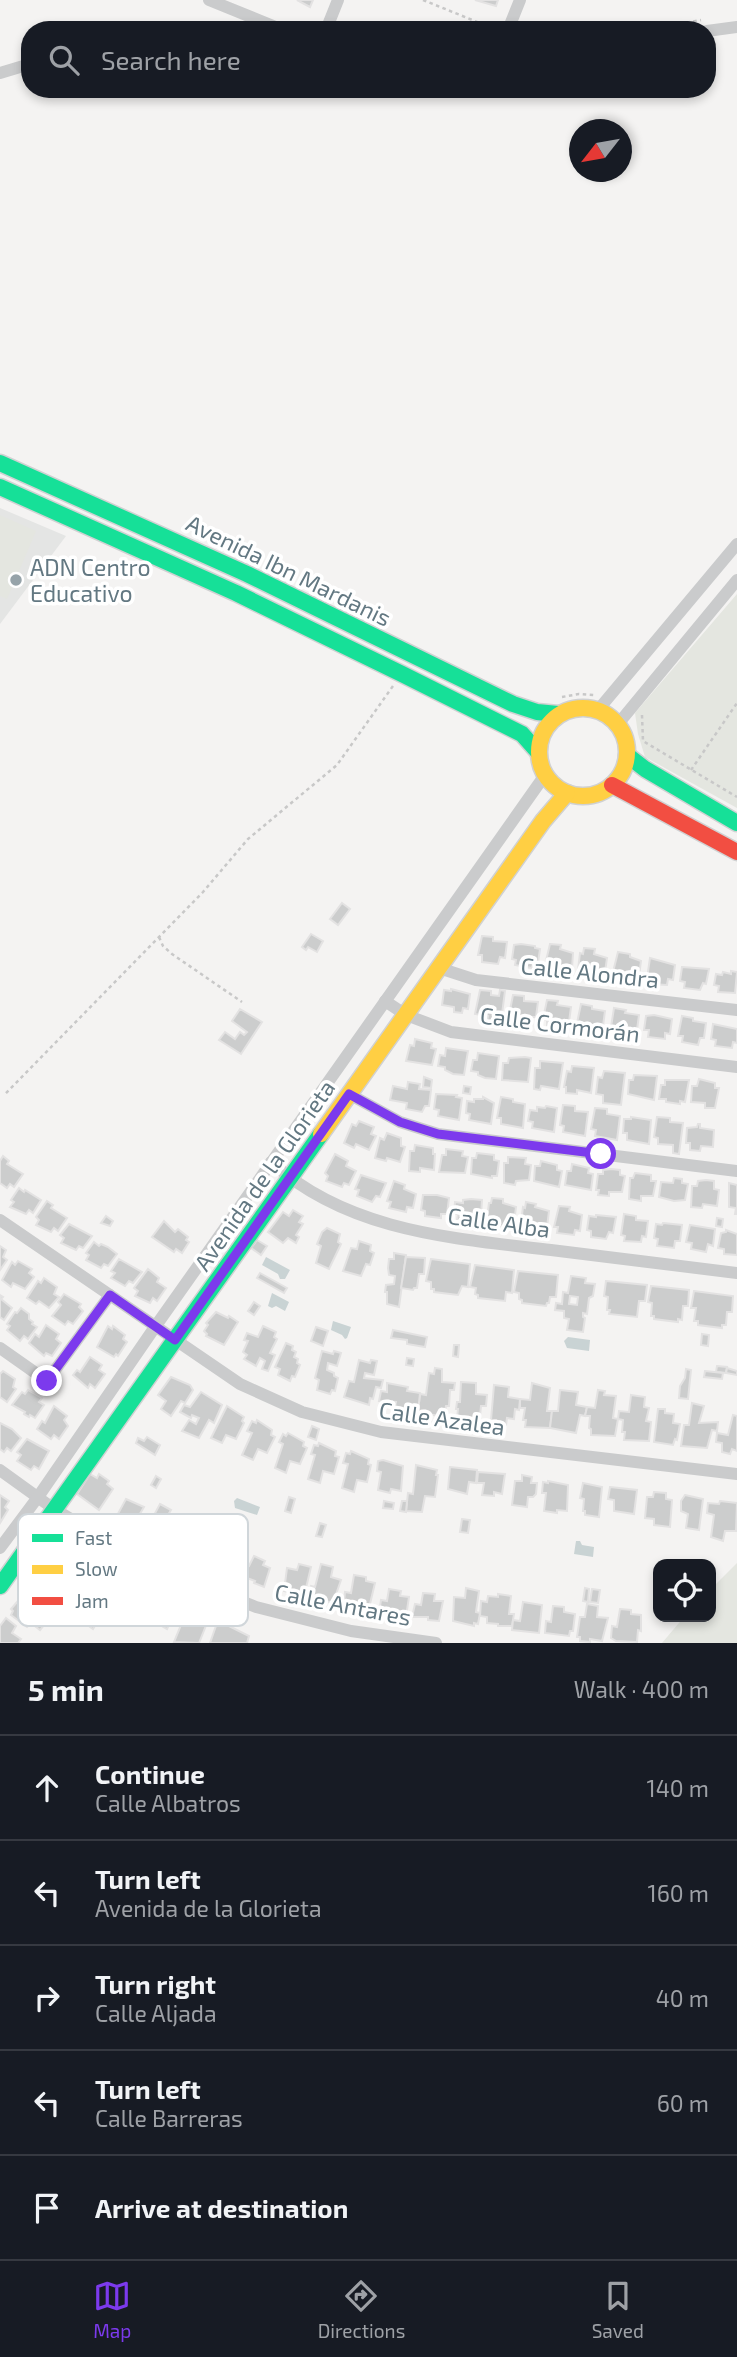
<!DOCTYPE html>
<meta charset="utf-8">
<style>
body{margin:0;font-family:"Exo 2",sans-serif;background:#242831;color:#f1f3f6}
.controls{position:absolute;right:21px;bottom:21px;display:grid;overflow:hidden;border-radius:14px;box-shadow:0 4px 10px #0003}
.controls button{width:63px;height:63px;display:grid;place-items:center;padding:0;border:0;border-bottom:2px solid #363941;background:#171b24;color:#f1f3f6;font:35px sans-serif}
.compass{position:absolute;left:569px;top:119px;width:63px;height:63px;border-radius:50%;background:#171b24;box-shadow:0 4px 10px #0003;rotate:239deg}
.stop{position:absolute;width:21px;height:21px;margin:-16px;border:5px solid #7c3aed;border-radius:50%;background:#fff}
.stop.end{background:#7c3aed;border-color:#fff;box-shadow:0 2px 7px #0008}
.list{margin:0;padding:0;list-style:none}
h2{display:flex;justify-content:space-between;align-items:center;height:91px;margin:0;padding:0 28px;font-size:30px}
h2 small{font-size:23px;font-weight:400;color:#9ea1a6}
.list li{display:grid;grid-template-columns:46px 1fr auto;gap:21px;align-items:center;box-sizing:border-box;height:105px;padding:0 28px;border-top:2px solid #363941}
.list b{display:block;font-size:26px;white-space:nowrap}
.list p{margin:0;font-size:23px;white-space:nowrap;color:#9ea1a6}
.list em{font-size:23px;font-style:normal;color:#9ea1a6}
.icon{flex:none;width:38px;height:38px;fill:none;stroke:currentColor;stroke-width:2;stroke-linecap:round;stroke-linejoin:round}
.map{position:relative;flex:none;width:737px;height:1643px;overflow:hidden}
.search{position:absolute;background:#171b24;box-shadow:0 4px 10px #0003;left:21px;right:21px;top:21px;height:77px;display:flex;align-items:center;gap:18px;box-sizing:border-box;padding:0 24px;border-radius:28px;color:#9ea1a6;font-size:26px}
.sheet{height:616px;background:#171b24}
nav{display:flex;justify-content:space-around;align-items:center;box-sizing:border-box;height:98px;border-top:2px solid #363941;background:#171b24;font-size:19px;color:#9ea1a6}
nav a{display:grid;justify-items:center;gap:4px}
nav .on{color:#7c3aed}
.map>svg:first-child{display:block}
.built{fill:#e4e5e4}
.green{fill:#e4e6e0}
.water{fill:#c9d3d4}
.building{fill:#cccdcd;stroke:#e3e2e2;stroke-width:2;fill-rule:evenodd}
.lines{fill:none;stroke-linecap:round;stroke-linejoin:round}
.fast-casing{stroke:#d0d1d2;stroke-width:19}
.slow-casing{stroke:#d0d1d2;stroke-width:19}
.jam-casing{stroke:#d0d1d2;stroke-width:19}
.path{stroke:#c8c8c8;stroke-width:2.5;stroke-dasharray:3.5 3.5;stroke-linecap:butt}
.street{stroke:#cacbcc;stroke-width:12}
.fast{stroke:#16e098;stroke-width:16}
.slow{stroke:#ffcf43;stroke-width:16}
.jam{stroke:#f24e42;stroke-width:16}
.route{stroke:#7c3aed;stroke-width:9}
.poi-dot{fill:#96a3a9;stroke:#fff;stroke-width:2.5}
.labels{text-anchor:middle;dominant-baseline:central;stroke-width:7;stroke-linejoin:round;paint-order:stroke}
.poi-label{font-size:23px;fill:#637882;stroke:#fff;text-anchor:start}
.street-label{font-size:23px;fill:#637882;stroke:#fff}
.key{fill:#fff;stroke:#d0d6da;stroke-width:2}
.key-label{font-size:19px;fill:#637882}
</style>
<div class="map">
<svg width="737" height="1643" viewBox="0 0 737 1643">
<rect width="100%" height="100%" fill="#f4f3f2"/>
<!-- built -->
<polygon class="built" points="0,508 66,536 0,624"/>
<!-- green -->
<g class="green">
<polygon points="0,515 36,531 7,599 0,596"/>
<polygon points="737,594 737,808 645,757 638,734 635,713"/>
<polygon points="737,1563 737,1643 662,1643 684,1617 711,1617 711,1589"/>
</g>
<!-- water -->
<g class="water">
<polygon points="266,1257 290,1270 285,1279 280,1279 278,1274 262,1265"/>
<polygon points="272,1293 289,1302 285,1311 276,1306 272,1308 268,1306"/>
<polygon points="333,1321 351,1327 347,1338 345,1339 342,1335 331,1330"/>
<polygon points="568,1337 590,1340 589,1351 567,1348 564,1341"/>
<polygon points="237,1498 260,1507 257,1515 235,1508 234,1501"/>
<polygon points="576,1541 580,1541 582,1545 594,1547 593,1557 574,1554"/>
</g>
<!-- building -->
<g class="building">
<polygon points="297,0 313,0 310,7"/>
<polygon points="475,0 498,0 496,6"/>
<polygon points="342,903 350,909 338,925 330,919"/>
<polygon points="311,934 323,941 317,952 308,947 306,950 302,947"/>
<polygon points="482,936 493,937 493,941 507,942 505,958 500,957 498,964 482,962 482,955 478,955"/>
<polygon points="521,944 535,946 535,948 540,949 538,963 533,963 532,968 515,965 516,960 512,959 514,945"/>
<polygon points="550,944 561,945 560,949 573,953 572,968 566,967 566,973 548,970 549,965 545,965"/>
<polygon points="584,948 595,949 594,954 607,958 605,972 600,971 599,977 582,975 582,970 578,970 580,953 583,954"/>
<polygon points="618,952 630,954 630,957 641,961 639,976 634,976 633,981 616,978 617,972 613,972"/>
<polygon points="650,958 675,965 673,980 668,979 667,985 650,984 651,978 647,978"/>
<polygon points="682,967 709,969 706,984 703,983 700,990 684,988 685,982 680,981"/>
<polygon points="731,971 737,972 735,993 718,992 719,986 714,985 716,974 722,975 723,972 731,974"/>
<polygon points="451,989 470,994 468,1009 463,1008 462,1013 454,1012 454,1007 442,1005 444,990 451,991"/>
<polygon points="480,990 491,991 491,995 499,996 500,990 505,991 502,1014 496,1013 495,1023 487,1022 488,1016 475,1014"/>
<polygon points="513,995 524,996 524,1001 538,1002 536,1017 531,1017 529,1024 513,1022 514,1016 509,1015"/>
<polygon points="547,1000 558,1001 557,1005 571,1007 569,1022 565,1021 563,1029 547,1026 547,1020 543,1019"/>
<polygon points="581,1004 592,1006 592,1009 605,1011 603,1026 599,1026 597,1033 581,1030 581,1024 577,1023"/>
<polygon points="614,1008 626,1010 625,1013 639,1015 637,1030 632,1030 630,1037 614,1034 615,1028 611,1027"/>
<polygon points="240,1009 262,1022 241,1054 219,1040 225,1032 235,1039 240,1032 244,1035 247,1032 232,1021"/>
<polygon points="654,1015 672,1019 670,1034 665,1033 665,1039 648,1037 649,1030 644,1030 646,1016"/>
<polygon points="682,1016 693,1018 693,1021 706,1023 704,1038 700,1038 698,1045 682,1042 683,1036 678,1036"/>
<polygon points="713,1024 737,1029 737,1043 733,1042 732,1048 715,1046 716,1040 711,1039"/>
<polygon points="415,1039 432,1043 431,1048 436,1049 432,1065 406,1061 410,1045 414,1046"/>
<polygon points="446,1048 468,1051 464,1075 453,1074 445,1070 445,1067 438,1066 440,1055 445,1056"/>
<polygon points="478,1053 499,1056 496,1079 485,1078 478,1075 478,1072 471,1071 473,1060 477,1060"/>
<polygon points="525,1057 531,1058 528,1082 502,1080 503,1063 508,1063 509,1058"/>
<polygon points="540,1061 563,1063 559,1089 541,1086 540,1090 534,1089 535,1068 540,1068"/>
<polygon points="572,1066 594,1068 591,1093 577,1090 577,1094 566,1093 566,1087 564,1087 567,1071 571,1072"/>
<polygon points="604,1071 625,1073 621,1105 603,1103 603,1095 596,1094 598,1077 602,1078"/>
<polygon points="634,1075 657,1076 654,1100 628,1094 629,1080 633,1080"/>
<polygon points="424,1077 432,1080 431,1088 423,1087"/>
<polygon points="699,1079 715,1083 715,1088 719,1088 715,1108 705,1108 705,1103 691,1102 692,1086 697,1086"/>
<polygon points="665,1080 689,1080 685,1102 680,1101 680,1104 666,1102 666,1099 659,1099 661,1085 665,1085"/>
<polygon points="408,1082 420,1084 419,1089 431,1090 429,1106 425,1106 422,1112 406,1109 407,1103 390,1100 393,1086 407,1089"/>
<polygon points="464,1086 471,1087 470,1094 463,1093"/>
<polygon points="436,1094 457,1095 456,1097 462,1098 459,1120 438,1116 439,1110 434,1109"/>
<polygon points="483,1097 494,1103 491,1124 469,1120 470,1114 466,1113 467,1101 474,1102 474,1099 483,1099"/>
<polygon points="501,1097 513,1099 513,1102 525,1104 523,1128 501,1124 501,1118 497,1118"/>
<polygon points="563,1105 575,1106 575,1111 588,1112 585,1136 563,1132 564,1126 560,1125"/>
<polygon points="546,1106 557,1108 554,1132 532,1128 533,1122 528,1121 530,1110 537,1111 537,1107 545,1108"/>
<polygon points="595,1108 607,1109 607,1114 620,1116 617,1140 595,1136 596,1130 591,1129"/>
<polygon points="631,1117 651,1120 649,1144 627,1140 627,1133 623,1133 624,1119 631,1119"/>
<polygon points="657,1117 670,1118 670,1122 683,1123 679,1154 673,1153 673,1145 658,1144 658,1138 654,1137"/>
<polygon points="359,1121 374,1127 371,1134 376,1136 369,1150 356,1144 354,1148 344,1143 352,1124 356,1126"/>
<polygon points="698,1124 700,1124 700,1128 714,1130 713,1147 701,1146 700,1151 690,1150 690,1143 686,1143 687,1128 697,1127"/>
<polygon points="387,1133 401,1138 401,1146 405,1147 400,1162 387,1158 386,1161 375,1158 380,1138 384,1140"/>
<polygon points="415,1145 433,1148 433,1154 435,1154 434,1170 420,1168 420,1172 409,1171 410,1151 414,1151"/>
<polygon points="446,1149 463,1151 462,1156 468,1157 465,1173 439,1172 442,1155 446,1155"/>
<polygon points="477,1153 494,1155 494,1160 499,1161 497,1176 492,1176 492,1178 471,1174 472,1158 476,1158"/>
<polygon points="335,1154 348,1161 346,1166 356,1171 349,1185 344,1183 342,1187 326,1181 328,1176 325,1173"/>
<polygon points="3,1156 9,1161 7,1164 23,1174 14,1187 10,1184 7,1188 0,1183 0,1161"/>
<polygon points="508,1157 526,1158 525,1164 531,1165 529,1180 516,1181 515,1185 504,1183 504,1163 508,1163"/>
<polygon points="541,1161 557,1165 557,1170 562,1171 559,1187 534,1181 535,1166 540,1166"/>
<polygon points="572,1164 589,1168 588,1173 593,1174 591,1190 565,1185 567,1171 571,1171"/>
<polygon points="611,1169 620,1170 620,1175 625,1176 622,1192 609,1192 609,1196 598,1195 599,1190 596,1190 598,1174 603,1174 603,1170"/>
<polygon points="635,1173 651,1175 651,1181 656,1181 653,1196 641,1196 641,1201 629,1199 630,1178 633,1178"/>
<polygon points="361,1175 386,1183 380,1197 376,1196 372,1202 357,1196 359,1190 355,1189"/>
<polygon points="674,1178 682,1179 682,1183 688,1184 685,1200 674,1201 659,1197 661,1182 673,1183"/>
<polygon points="706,1180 714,1181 714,1189 719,1190 717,1206 703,1204 702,1208 691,1207 692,1186 697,1186 698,1181"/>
<polygon points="394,1181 405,1185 404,1189 416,1194 413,1208 407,1207 406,1212 389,1208 391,1202 387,1201"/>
<polygon points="729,1183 737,1185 737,1214 735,1214 736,1208 729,1207"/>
<polygon points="19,1188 24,1192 25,1190 41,1200 33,1213 29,1210 26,1214 10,1207 14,1202 11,1200"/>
<polygon points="423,1195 437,1195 449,1198 447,1214 441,1214 441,1218 425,1216 425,1211 421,1210"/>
<polygon points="492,1198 503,1199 503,1203 516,1207 514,1223 508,1222 508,1227 490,1225 491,1219 487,1218 489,1203 491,1203"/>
<polygon points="471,1199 482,1200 481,1216 476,1216 474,1223 457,1220 458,1214 454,1214 455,1202 463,1203 463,1200"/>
<polygon points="47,1201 53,1205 51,1208 67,1218 58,1231 54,1228 51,1232 36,1225 39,1220 36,1217"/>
<polygon points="526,1202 536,1204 535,1207 549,1211 547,1227 542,1226 541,1231 524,1229 525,1223 521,1222 523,1207 525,1208"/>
<polygon points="559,1206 570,1207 569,1211 582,1215 580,1231 575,1230 574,1235 557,1233 558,1227 554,1227"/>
<polygon points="293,1210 303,1216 299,1222 303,1224 296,1235 299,1237 296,1243 288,1238 283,1243 268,1232 283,1212 289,1216"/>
<polygon points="624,1214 636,1216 636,1220 648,1221 646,1237 642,1236 641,1242 624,1241 625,1236 621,1235"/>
<polygon points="596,1215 616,1217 613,1233 609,1232 606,1239 591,1237 591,1231 587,1230 589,1216 596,1217"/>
<polygon points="106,1216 113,1221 110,1226 101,1223"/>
<polygon points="717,1218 723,1219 722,1227 716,1226"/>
<polygon points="164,1221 175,1232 178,1229 188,1237 186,1240 189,1242 182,1253 176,1249 174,1252 152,1237"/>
<polygon points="663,1223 682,1225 680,1241 675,1241 674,1248 657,1246 658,1239 654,1238 656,1224 662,1225"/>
<polygon points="69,1224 92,1236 83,1248 79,1246 76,1250 61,1243 64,1238 60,1235"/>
<polygon points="690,1225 715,1229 713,1246 708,1244 706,1252 691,1249 692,1243 686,1242"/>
<polygon points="327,1228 340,1234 338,1242 341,1244 329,1269 316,1263 321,1246 317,1244 322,1232"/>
<polygon points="726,1230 737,1234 737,1255 724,1254 724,1249 718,1248 721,1233 726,1232"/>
<polygon points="257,1240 267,1246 261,1255 251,1248"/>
<polygon points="359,1241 371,1245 370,1251 374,1253 370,1265 366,1264 361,1276 343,1271 351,1248 357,1249"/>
<polygon points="94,1242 99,1246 101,1244 108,1247 117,1254 108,1266 104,1264 101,1268 86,1260 89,1255 86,1253"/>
<polygon points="0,1246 6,1250 3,1257 7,1260 0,1270"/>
<polygon points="394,1253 406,1255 399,1307 387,1304 387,1292 385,1292 386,1285 394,1284 395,1276 389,1275 388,1268 389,1259 394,1259"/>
<polygon points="406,1257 425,1258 424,1274 419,1274 417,1288 414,1288 413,1290 401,1288"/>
<polygon points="119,1259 142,1272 133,1283 129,1281 125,1286 111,1278 115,1273 111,1271"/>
<polygon points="431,1259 470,1264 468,1287 462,1286 458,1295 434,1292 434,1289 431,1289 431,1282 426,1281"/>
<polygon points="18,1261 32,1269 29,1273 34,1277 25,1289 13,1283 11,1287 2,1280 12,1262 15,1265"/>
<polygon points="475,1265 514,1270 512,1293 506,1292 505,1301 478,1298 478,1295 475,1294 476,1288 470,1287"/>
<polygon points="148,1269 159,1278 157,1282 166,1288 157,1301 153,1298 150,1303 135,1296 138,1291 134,1288"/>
<polygon points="518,1271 558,1275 556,1297 550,1297 549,1303 547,1303 546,1306 522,1303 522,1300 519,1299 519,1293 514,1292"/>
<polygon points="260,1273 287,1288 284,1293 257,1278"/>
<path d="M571,1276L586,1278L585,1283L595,1284L593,1296L589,1298L587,1314L583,1313V1317L585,1318L583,1332L567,1330L569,1319L564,1318V1311L555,1310L556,1303L562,1304L563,1292L568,1293ZM570,1296L578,1297L577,1305L569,1304Z"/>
<polygon points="44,1278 57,1287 54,1294 59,1297 49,1308 39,1301 36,1304 27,1298 38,1281 41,1283"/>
<polygon points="606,1281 647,1285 645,1301 639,1301 637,1317 609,1314 610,1310 607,1310 608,1297 604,1296"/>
<polygon points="651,1286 689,1290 688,1306 683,1306 682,1320 678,1319 678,1322 654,1319 654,1316 651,1316 652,1303 648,1302"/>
<polygon points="694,1291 733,1296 732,1312 727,1312 726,1325 722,1325 722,1328 698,1325 698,1321 694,1321 696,1308 691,1308"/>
<polygon points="64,1294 81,1304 79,1307 83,1311 73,1324 68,1321 65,1325 52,1316 61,1305 58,1302"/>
<polygon points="0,1295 3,1297 1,1299 12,1308 4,1320 0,1317"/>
<polygon points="254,1302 260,1306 254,1315 248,1311"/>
<polygon points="21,1308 29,1314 29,1319 33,1322 32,1324 37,1327 28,1339 24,1336 20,1341 7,1330 10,1326 7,1324 15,1312 17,1313"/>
<polygon points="216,1312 228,1318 229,1316 238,1322 224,1345 206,1336 207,1334 204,1331 208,1325 206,1323"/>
<polygon points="46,1325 59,1334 56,1339 61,1343 52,1356 46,1353 44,1356 29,1343 35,1334 39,1337"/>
<polygon points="108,1326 112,1329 113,1326 125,1335 123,1339 127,1342 118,1356 116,1354 114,1357 97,1347"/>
<polygon points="263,1326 276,1332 274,1337 277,1339 270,1353 275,1355 268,1371 262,1369 265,1361 260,1358 256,1366 244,1359 247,1355 243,1352 248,1341 244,1340 247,1333 258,1337"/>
<polygon points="316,1327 328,1331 323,1346 311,1341"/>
<polygon points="393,1330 427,1337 425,1347 407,1344 407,1340 391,1338"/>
<polygon points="702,1334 709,1335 708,1346 701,1345"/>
<polygon points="286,1343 293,1346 292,1350 296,1352 294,1357 298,1359 297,1363 300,1365 295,1377 292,1376 290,1381 278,1375 280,1369 275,1367"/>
<polygon points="454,1345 459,1345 458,1357 453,1356"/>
<polygon points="322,1351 333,1354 334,1351 341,1353 337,1366 328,1363 327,1370 334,1373 334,1376 338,1378 335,1391 332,1390 330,1394 317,1390 319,1380 315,1378"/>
<polygon points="90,1357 102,1365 99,1370 105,1374 95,1388 90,1384 88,1388 73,1375 77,1370 80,1372"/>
<polygon points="407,1358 414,1359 413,1366 406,1365"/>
<polygon points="359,1360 370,1363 371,1360 377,1361 374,1375 365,1373 364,1378 383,1380 381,1388 376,1387 373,1399 370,1398 369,1405 344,1397 349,1381 354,1382"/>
<polygon points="717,1366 727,1367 726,1373 716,1372"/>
<polygon points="435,1368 442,1369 442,1382 455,1383 454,1390 450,1390 449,1406 446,1406 444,1417 418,1412 420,1394 426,1395 429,1373 434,1374"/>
<polygon points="727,1368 737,1371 737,1375 726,1373"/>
<polygon points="686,1369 691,1370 688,1399 679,1398 680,1386 685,1378"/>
<polygon points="3,1371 15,1379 13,1387 16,1389 7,1402 0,1397 0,1374"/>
<polygon points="705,1371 723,1373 722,1379 704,1377"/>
<polygon points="171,1377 190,1385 193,1390 185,1403 181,1401 171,1416 161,1409 166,1401 158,1395"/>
<polygon points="461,1382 476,1383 476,1394 487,1395 486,1406 481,1406 480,1416 474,1415 473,1421 457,1418 458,1409 456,1409 457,1402 460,1402"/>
<polygon points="387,1383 408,1387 407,1391 420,1393 418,1412 395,1407 396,1402 379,1401 381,1391 387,1392"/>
<polygon points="532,1383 550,1388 547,1411 552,1411 550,1428 525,1427 526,1420 523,1420 525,1408 520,1408 520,1399 530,1400"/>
<polygon points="494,1385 509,1387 508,1397 520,1399 519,1410 515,1409 514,1419 507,1418 506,1425 496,1423 496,1420 491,1420"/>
<polygon points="28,1390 42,1398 39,1402 44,1405 35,1418 30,1415 29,1417 24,1414 25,1412 12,1405 22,1392 25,1394"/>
<polygon points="560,1390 578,1392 576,1405 587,1407 585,1416 580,1415 576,1433 550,1428 552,1411 558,1411"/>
<polygon points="598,1390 605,1391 604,1395 616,1396 613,1418 618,1419 615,1436 591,1435 591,1429 589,1428 590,1416 585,1416 587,1407 595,1408"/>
<polygon points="201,1392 222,1405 214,1423 209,1420 199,1438 182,1431 189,1420 196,1424 199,1418 192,1415 191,1418 180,1412 184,1405 190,1407"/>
<polygon points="631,1395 645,1397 644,1407 649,1408 646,1421 651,1422 649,1441 624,1440 625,1432 622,1432 623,1420 618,1419 619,1411 629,1412"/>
<polygon points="692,1403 704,1406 699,1423 718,1422 717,1431 712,1430 707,1448 681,1446 684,1425 689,1425"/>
<polygon points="54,1406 67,1416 64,1420 68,1426 59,1439 54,1435 51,1439 37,1429 42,1421 45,1423"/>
<polygon points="227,1406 244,1417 242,1421 244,1423 236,1439 226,1435 222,1443 211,1438"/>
<polygon points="658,1409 665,1409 665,1413 674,1414 673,1423 680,1424 677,1440 675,1439 673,1445 654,1442"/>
<polygon points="733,1415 737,1416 737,1451 732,1449 730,1454 722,1452 722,1443 716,1442 717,1433 728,1435"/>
<polygon points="257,1420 272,1430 271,1435 275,1437 267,1453 258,1449 253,1460 242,1455 252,1433 247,1431 252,1421 256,1423"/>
<polygon points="0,1423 12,1429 21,1438 11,1451 7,1448 4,1452 0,1449"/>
<polygon points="312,1426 319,1429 316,1440 308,1437"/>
<polygon points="288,1433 304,1442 303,1446 307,1448 300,1464 290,1461 286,1473 275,1468 283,1444 279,1442 283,1434 286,1436"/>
<polygon points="147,1437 160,1445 155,1455 136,1443 138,1438 144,1441"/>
<polygon points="27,1439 49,1451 39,1469 34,1466 31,1470 17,1461 21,1455 17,1452"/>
<polygon points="319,1443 336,1451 335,1456 339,1457 334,1474 323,1471 320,1483 308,1479 315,1455 311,1454 314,1445 318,1446"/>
<polygon points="351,1451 369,1459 368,1464 371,1465 367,1482 357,1480 354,1492 342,1488 348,1464 343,1463 346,1453 350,1454"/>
<polygon points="383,1460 403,1466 401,1491 391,1489 390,1493 378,1490 381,1472 377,1471 378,1461"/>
<polygon points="416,1465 437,1470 436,1475 438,1475 435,1497 425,1496 422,1512 406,1511 408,1493 413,1494"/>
<polygon points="450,1467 477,1470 476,1483 469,1482 467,1494 448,1489"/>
<polygon points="478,1472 505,1474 502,1494 494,1492 494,1496 482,1495 484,1483 477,1483"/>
<polygon points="90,1474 97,1478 99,1474 109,1481 107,1484 113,1489 99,1510 77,1494"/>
<polygon points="522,1475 532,1477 531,1483 537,1483 536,1494 533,1497 528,1497 527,1507 512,1505 515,1481 522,1481"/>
<polygon points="156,1476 161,1479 156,1488 151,1485"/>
<polygon points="548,1481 568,1485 567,1511 557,1510 557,1513 544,1511 546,1493 542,1493 543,1482 548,1483"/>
<polygon points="583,1483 602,1487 599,1517 585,1515 585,1511 583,1511 584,1499 580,1498"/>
<polygon points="610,1487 637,1490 634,1514 614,1511 614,1500 608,1499"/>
<polygon points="654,1492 666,1493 666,1499 672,1500 670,1527 654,1525 654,1519 645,1518 647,1497 653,1497"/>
<polygon points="0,1495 9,1501 5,1507 8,1510 0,1523"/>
<polygon points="685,1495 703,1499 699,1530 686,1528 688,1514 681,1511 681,1501"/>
<polygon points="289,1497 295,1499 291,1513 285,1511"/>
<polygon points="126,1499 144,1507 138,1517 144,1522 138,1534 114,1521"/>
<polygon points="384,1501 394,1503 393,1509 383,1508"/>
<polygon points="402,1501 407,1501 406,1512 400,1511"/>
<polygon points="720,1501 737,1503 736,1531 725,1531 723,1541 711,1537 714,1515 707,1513 708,1503 719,1504"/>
<polygon points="160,1504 171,1510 165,1520 174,1525 161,1544 152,1539 151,1541 139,1532 143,1525 147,1528"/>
<polygon points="462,1519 470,1520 468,1533 460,1532"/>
<polygon points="320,1523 326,1525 322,1537 316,1536"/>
<polygon points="254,1556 265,1561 263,1565 270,1568 264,1587 254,1583 255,1581 239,1575 243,1564 249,1566"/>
<polygon points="299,1564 311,1567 306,1588 310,1589 308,1597 284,1591 287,1568 297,1570"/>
<polygon points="321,1564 333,1567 331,1577 341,1580 333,1603 322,1600 322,1602 308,1597 311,1586 315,1587"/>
<polygon points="354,1575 366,1577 366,1581 375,1583 369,1608 358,1606 358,1608 344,1603 345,1592 351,1593"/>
<polygon points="466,1588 479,1591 476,1612 480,1613 478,1624 474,1623 474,1626 453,1621 454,1597 465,1598"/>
<polygon points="585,1588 589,1589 588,1602 583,1601"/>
<polygon points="389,1589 401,1591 400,1596 409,1597 406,1617 395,1616 394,1613 379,1613 381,1600 387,1601"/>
<polygon points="592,1589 600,1590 598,1603 590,1602"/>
<polygon points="423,1593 435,1594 434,1601 443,1601 439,1621 428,1620 428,1617 412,1617 415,1604 421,1605"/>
<polygon points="24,1594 45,1606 39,1614 48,1620 40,1630 31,1623 27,1627 11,1615 13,1611 11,1609"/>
<polygon points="498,1594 511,1596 509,1614 514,1614 512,1626 498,1626 498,1624 487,1623 487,1617 480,1616 481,1601 487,1602 488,1596 498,1597"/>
<polygon points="153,1595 166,1604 167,1602 177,1607 167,1629 160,1625 161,1621 151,1616 154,1611 147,1607"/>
<polygon points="523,1602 542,1605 539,1633 512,1630 513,1620 520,1621"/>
<polygon points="587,1604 598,1606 597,1617 608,1618 602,1641 590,1639 590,1642 580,1641 580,1637 577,1637 580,1617 585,1617"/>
<polygon points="553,1606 564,1607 564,1612 575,1614 573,1631 570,1631 569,1636 545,1633 546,1621 551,1622"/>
<polygon points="620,1609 631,1610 631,1614 641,1615 641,1631 638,1630 637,1642 616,1641 611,1638 612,1626 617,1627"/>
<polygon points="187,1611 207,1623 199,1643 174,1642 181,1625 177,1623 181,1613 186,1615"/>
<polygon points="89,1612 99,1619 93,1629 82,1621"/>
<polygon points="6,1618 16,1626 12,1633 21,1639 18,1643 0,1643 0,1626"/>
<polygon points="217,1623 229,1626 249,1636 247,1643 210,1643"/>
</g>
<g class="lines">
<defs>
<g id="fast">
<polyline points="0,463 247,574 513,704 537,712 558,714"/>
<polyline points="0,487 236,593 402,674 522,734 538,752"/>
<polyline points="627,755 645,769 737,823"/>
<polyline points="0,1586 321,1134"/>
</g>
<g id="slow">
<circle cx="583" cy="752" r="44"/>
<polyline points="321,1134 543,821 567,793"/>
</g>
<polyline id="jam" points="612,785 737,852"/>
</defs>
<!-- fast casing -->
<use href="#fast" class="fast-casing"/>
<!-- slow casing -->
<use href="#slow" class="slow-casing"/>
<!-- jam casing -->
<use href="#jam" class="jam-casing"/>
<!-- path -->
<g class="path">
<polyline points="423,0 497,30"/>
<polyline points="295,27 302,30"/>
<polyline points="645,30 701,20"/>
<polyline points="562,697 579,694 594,695"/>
<polyline points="642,715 643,741 737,797"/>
<polyline points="691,770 737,703"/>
<polyline points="159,937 163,946 172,954 242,1002"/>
<polyline points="6,1093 203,892 248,839 337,765 393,686"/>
</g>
<!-- street -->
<g class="street">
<polyline points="209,0 283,30"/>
<polyline points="326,30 338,0"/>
<polyline points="508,30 520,0"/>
<polyline points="707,31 737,27"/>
<polyline points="0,73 30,64"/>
<polyline points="281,89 400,89"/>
<polyline points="598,710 737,544"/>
<polyline points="618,724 737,580"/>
<polyline points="439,968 476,980 737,1010"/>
<polyline points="385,1001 406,1015 451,1032 737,1067"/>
<polyline points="349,1094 400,1122 438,1134 737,1171"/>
<path d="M271,1162C349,1232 452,1238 551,1250C613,1258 675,1265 737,1273"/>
<polyline points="0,1220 240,1384 302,1412 381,1432 737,1474"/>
<polyline points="0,1348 47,1381 110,1295"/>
<polyline points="0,1470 54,1509 114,1545 167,1572 256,1607 351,1631 436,1643"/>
<polyline points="0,1548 38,1497 155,1327 545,775"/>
</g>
<!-- fast -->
<use href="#fast" class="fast"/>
<!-- slow -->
<use href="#slow" class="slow"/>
<!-- jam -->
<use href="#jam" class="jam"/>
</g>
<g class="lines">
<!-- route -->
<polyline class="route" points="47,1381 110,1295 175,1340 349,1094 400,1122 438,1134 601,1154"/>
</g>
<!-- markers -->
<circle class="poi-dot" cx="16" cy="580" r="7"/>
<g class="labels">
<!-- poi labels -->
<g class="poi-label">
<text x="30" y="567">ADN Centro<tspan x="30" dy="26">Educativo</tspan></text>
</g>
<!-- street labels -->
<g class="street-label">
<text transform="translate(289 570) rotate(26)">Avenida Ibn Mardanis</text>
<text transform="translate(590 972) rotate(6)">Calle Alondra</text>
<text transform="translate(560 1024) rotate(7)">Calle Cormorán</text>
<text transform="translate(264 1175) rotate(-55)">Avenida de la Glorieta</text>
<text transform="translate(499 1222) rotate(8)">Calle Alba</text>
<text transform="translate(442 1418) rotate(8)">Calle Azalea</text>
<text transform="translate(343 1604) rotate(11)">Calle Antares</text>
</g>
</g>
<!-- legend -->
<rect x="18" y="1514" width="230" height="112" rx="10" class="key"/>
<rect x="32" y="1534" width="31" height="8" fill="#16e098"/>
<rect x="32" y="1565" width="31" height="9" fill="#ffcf43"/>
<rect x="32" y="1597" width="31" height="8" fill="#f24e42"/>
<g class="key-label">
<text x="75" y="1545">Fast</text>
<text x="75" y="1576">Slow</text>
<text x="75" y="1608">Jam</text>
</g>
</svg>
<div class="controls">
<button><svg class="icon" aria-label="locate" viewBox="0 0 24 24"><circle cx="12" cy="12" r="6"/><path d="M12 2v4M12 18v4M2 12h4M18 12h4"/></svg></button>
</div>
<svg class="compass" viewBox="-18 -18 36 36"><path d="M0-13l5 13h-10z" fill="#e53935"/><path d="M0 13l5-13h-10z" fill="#9ea1a6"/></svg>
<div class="stop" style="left:601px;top:1154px"></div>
<div class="stop end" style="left:47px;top:1381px"></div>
<div class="search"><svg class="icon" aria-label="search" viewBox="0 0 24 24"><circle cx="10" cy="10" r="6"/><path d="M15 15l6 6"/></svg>Search here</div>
</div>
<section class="sheet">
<h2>5 min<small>Walk · 400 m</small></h2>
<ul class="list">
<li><svg class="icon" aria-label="ahead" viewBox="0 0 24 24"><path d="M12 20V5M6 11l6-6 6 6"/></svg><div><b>Continue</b><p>Calle Albatros</p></div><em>140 m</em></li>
<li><svg class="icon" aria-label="left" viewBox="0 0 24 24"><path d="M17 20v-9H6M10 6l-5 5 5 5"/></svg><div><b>Turn left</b><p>Avenida de la Glorieta</p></div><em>160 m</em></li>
<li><svg class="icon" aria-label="right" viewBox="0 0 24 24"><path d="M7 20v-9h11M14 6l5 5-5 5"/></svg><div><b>Turn right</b><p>Calle Aljada</p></div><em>40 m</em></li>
<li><svg class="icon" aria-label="left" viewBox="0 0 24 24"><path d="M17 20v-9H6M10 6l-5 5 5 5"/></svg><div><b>Turn left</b><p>Calle Barreras</p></div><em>60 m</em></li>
<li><svg class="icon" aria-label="arrive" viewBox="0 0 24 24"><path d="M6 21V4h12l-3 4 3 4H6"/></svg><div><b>Arrive at destination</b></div></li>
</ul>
</section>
<nav>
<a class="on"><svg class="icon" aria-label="map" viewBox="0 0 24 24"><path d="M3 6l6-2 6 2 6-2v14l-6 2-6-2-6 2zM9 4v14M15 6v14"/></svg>Map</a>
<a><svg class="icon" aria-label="directions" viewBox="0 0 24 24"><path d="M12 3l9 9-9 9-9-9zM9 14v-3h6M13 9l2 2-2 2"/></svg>Directions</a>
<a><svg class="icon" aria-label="saved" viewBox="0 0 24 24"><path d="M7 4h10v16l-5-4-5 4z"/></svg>Saved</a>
</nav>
